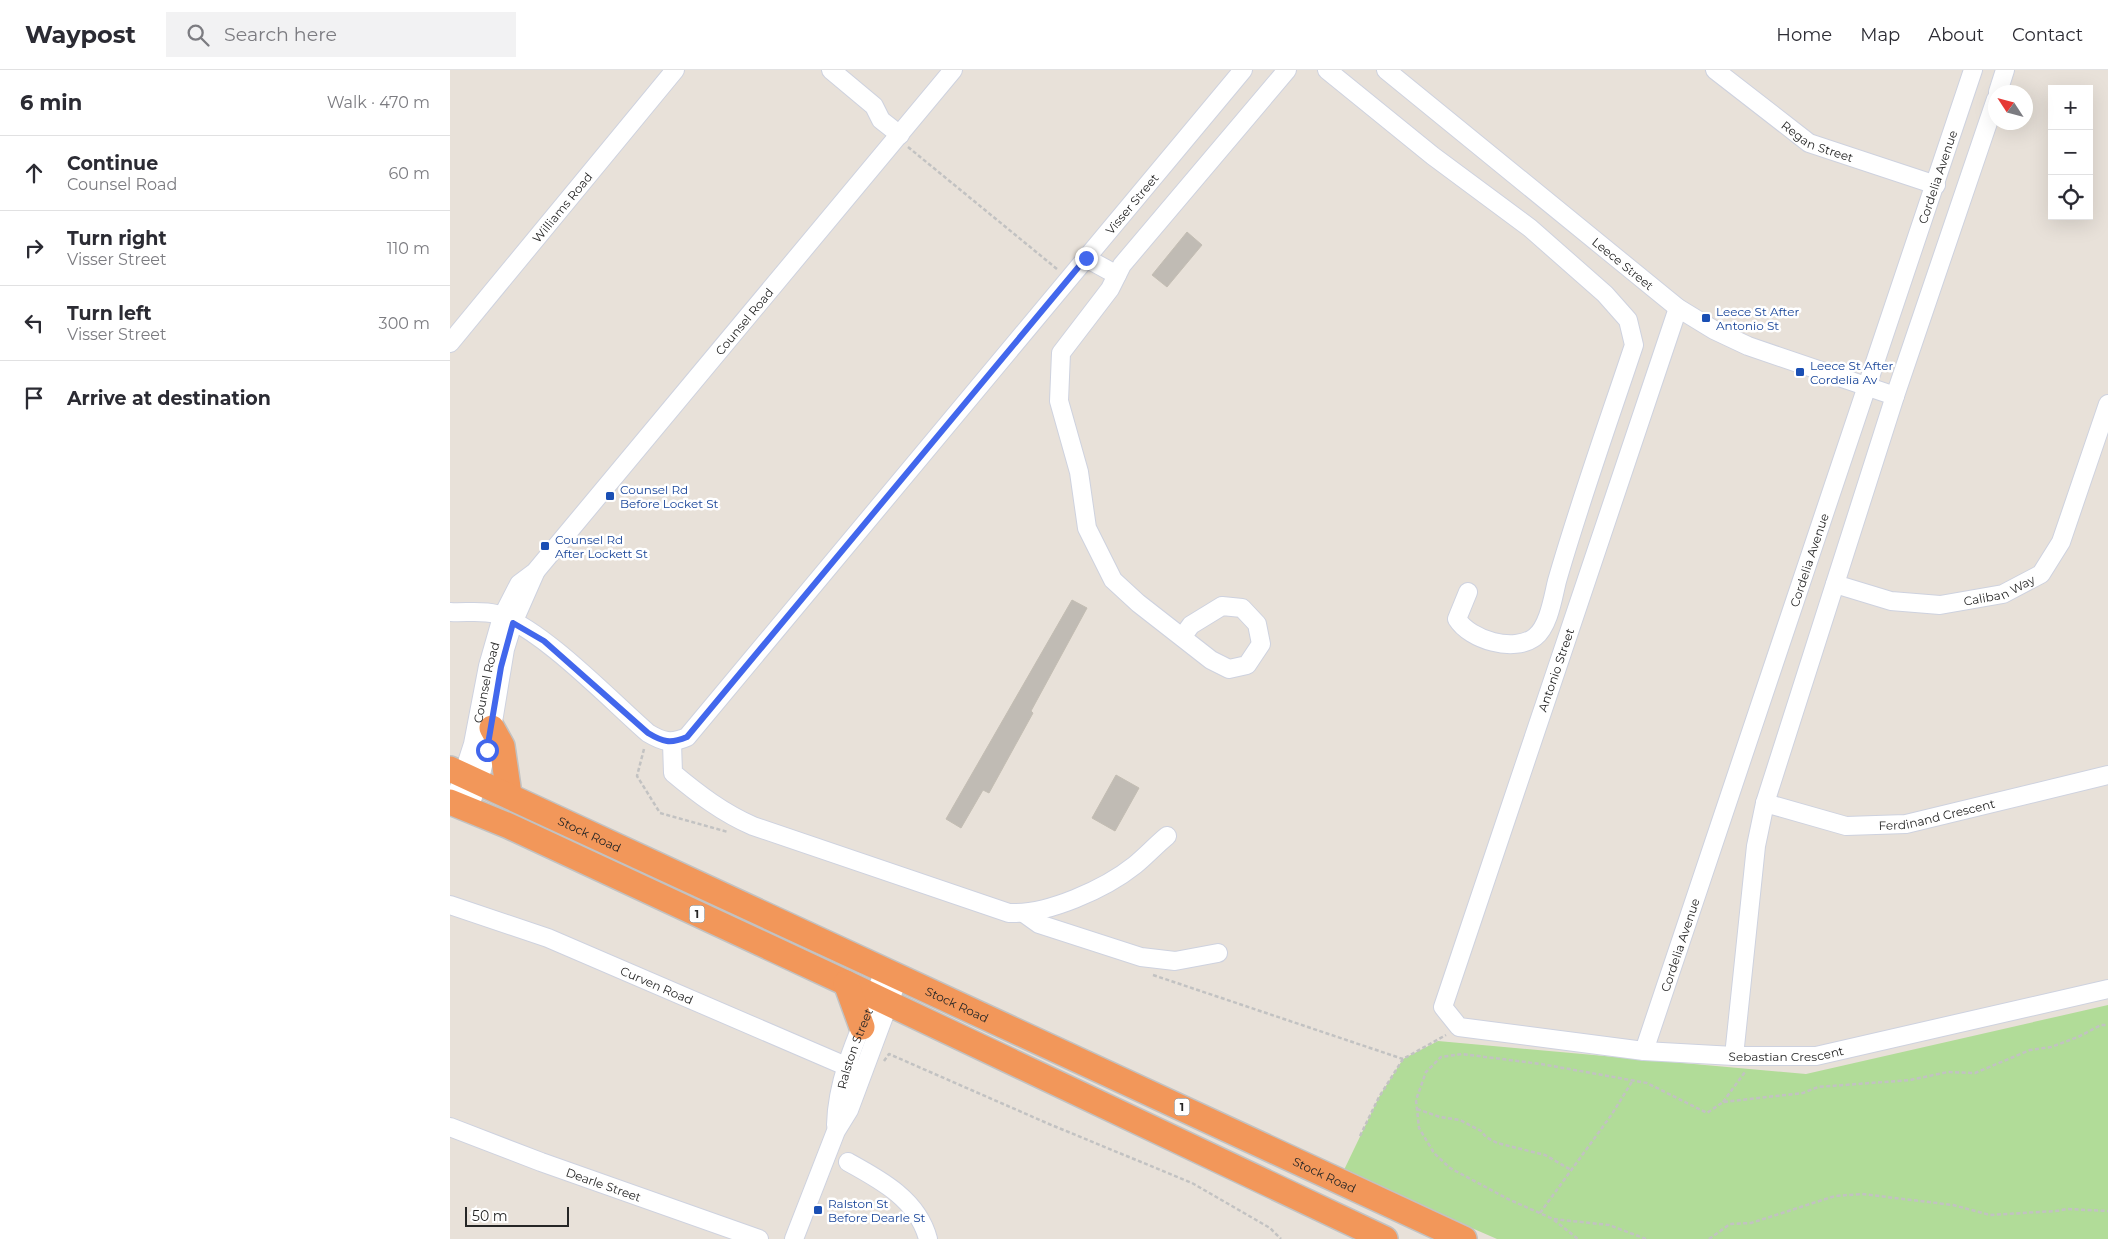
<!DOCTYPE html>
<meta charset="utf-8">
<style>
body{margin:0;font-family:Montserrat,sans-serif;background:#f2f2f3;color:#2b2b33}
.controls{position:absolute;right:15px;top:15px;display:grid;overflow:hidden;border-radius:0px;box-shadow:0 5px 20px #0002}
.controls button{width:45px;height:45px;display:grid;place-items:center;padding:0;border:0;border-bottom:1px solid #e1e1e2;background:#fff;color:#2b2b33;font:25px sans-serif}
.compass{position:absolute;left:1538px;top:15px;width:45px;height:45px;border-radius:50%;background:#fff;box-shadow:0 5px 20px #0002;rotate:306deg}
.scale{position:absolute;left:15px;bottom:12px;width:104px;box-sizing:border-box;padding-left:5px;border:2px solid #262626;border-top:0;font-size:14px;line-height:18px;white-space:nowrap;color:#262626;-webkit-text-stroke:4px #fff;paint-order:stroke}
.stop{position:absolute;width:15px;height:15px;margin:-11px;border:4px solid #4267ec;border-radius:50%;background:#fff}
.stop.end{background:#4267ec;border-color:#fff;box-shadow:0 1px 5px #0008}
.list{margin:0;padding:0;list-style:none}
h2{display:flex;justify-content:space-between;align-items:center;height:65px;margin:0;padding:0 20px;font-size:21px}
h2 small{font-size:16px;font-weight:400;color:#7c7c81}
.list li{display:grid;grid-template-columns:32px 1fr auto;gap:15px;align-items:center;box-sizing:border-box;height:75px;padding:0 20px;border-top:1px solid #e1e1e2}
.list b{display:block;font-size:19px;white-space:nowrap}
.list p{margin:0;font-size:16px;white-space:nowrap;color:#7c7c81}
.list em{font-size:16px;font-style:normal;color:#7c7c81}
.icon{flex:none;width:28px;height:28px;fill:none;stroke:currentColor;stroke-width:2;stroke-linecap:round;stroke-linejoin:round}
.map{position:relative;flex:none;width:1658px;height:1169px;overflow:hidden}
header{display:flex;align-items:center;gap:30px;box-sizing:border-box;height:70px;padding:0 25px;background:#fff;border-bottom:1px solid #e1e1e2}
header strong{font-size:24px}
nav{display:flex;gap:28px;margin-inline-start:auto;font-size:18px}
.search{width:350px;height:45px;background:#f2f2f3;display:flex;align-items:center;gap:12px;box-sizing:border-box;padding:0 18px;border-radius:0px;color:#7c7c81;font-size:19px}
main{display:flex}
aside{flex:1;background:#fff}
.map>svg:first-child{display:block}
.green{fill:#b1dc98}
.building{fill:#c0bbb4;stroke:#c3bdb3}
.lines{fill:none;stroke-linecap:round;stroke-linejoin:round}
.minor-casing{stroke:#ced2df;stroke-width:20}
.highway-casing{stroke:#c2c2c2;stroke-width:28}
.path{stroke:#c2c2c2;stroke-width:2.5;stroke-dasharray:4 2.5;stroke-linecap:butt}
.minor{stroke:#fff;stroke-width:18}
.highway{stroke:#f2975a;stroke-width:25}
.route{stroke:#4267ec;stroke-width:6}
.transit-dot{fill:#1a4fb4;stroke:#fff;stroke-width:2}
.labels{text-anchor:middle;dominant-baseline:central;stroke-width:5;stroke-linejoin:round;paint-order:stroke}
.shield{fill:#fff;stroke:#676767;stroke-width:1}
.shield-label{font-size:11px;font-weight:bold;fill:#262626}
.street-label{font-size:12px;fill:#262626;stroke:#fff}
.transit-label{font-size:12px;fill:#164399;stroke:#fff;text-anchor:start}
</style>
<header>
<strong>Waypost</strong>
<div class="search"><svg class="icon" aria-label="search" viewBox="0 0 24 24"><circle cx="10" cy="10" r="6"/><path d="M15 15l6 6"/></svg>Search here</div>
<nav><a>Home</a><a>Map</a><a>About</a><a>Contact</a></nav>
</header>
<main>
<aside>
<h2>6 min<small>Walk · 470 m</small></h2>
<ul class="list">
<li><svg class="icon" aria-label="ahead" viewBox="0 0 24 24"><path d="M12 20V5M6 11l6-6 6 6"/></svg><div><b>Continue</b><p>Counsel Road</p></div><em>60 m</em></li>
<li><svg class="icon" aria-label="right" viewBox="0 0 24 24"><path d="M7 20v-9h11M14 6l5 5-5 5"/></svg><div><b>Turn right</b><p>Visser Street</p></div><em>110 m</em></li>
<li><svg class="icon" aria-label="left" viewBox="0 0 24 24"><path d="M17 20v-9H6M10 6l-5 5 5 5"/></svg><div><b>Turn left</b><p>Visser Street</p></div><em>300 m</em></li>
<li><svg class="icon" aria-label="arrive" viewBox="0 0 24 24"><path d="M6 21V4h12l-3 4 3 4H6"/></svg><div><b>Arrive at destination</b></div></li>
</ul>
</aside>
<div class="map">
<svg width="1658" height="1169" viewBox="0 0 1658 1169">
<rect width="100%" height="100%" fill="#e8e1d9"/>
<!-- green -->
<polygon class="green" points="1658,935 1658,1169 1047,1169 893,1102 929,1027 953,989 988,971 1356,1004"/>
<!-- building -->
<g class="building">
<polygon points="737,162 752,175 717,217 702,205"/>
<polygon points="622,530 637,538 581,641 583,643 539,723 533,720 511,758 496,749"/>
<polygon points="666,705 689,718 665,761 642,748"/>
</g>
<g class="lines">
<defs>
<g id="minor">
<polyline points="381,0 424,36 431,50 450,65"/>
<path d="M877,0L983,86L1080,158L1155,224L1178,250L1184,275C1158,353 1130,431 1107,511C1103,527 1099,556 1085,567C1064,583 1020,570 1007,549L1018,522"/>
<path id="s1" d="M936,0L1228,238L1264,260L1298,276L1445,326"/>
<path id="s2" d="M1265,0L1359,73L1486,115"/>
<polyline points="1548,22 1555,0"/>
<polyline points="636,188 667,205"/>
<path id="s3" d="M1228,238L993,937L1009,957L1194,981L1284,986H1366L1658,919"/>
<path id="s4" d="M0,273L225,0"/>
<path id="s5" d="M1385,514L1441,531L1490,535L1553,524L1591,504L1611,472L1658,334"/>
<path id="s6" d="M0,542C15,543 32,540 46,544C91,557 161,631 198,663C213,672 221,674 237,667L793,0"/>
<polyline points="733,566 741,555 772,536 792,538 807,554 811,574 797,595 779,599 761,590 688,533 663,510 637,458 629,402 609,331 611,283 660,219 672,195 837,0"/>
<path d="M222,673L223,703C248,724 273,743 303,756L559,843C597,845 655,819 685,795C696,786 706,775 717,766"/>
<path id="s7" d="M4,733L23,674L38,596L52,547L69,514L85,502L503,0"/>
<path id="s8" d="M1315,733L1396,756L1456,754L1658,705"/>
<polyline points="19,739 32,700 42,658 55,579 63,553 85,503"/>
<path id="s9" d="M0,835L98,868L412,1003"/>
<polyline points="575,844 589,854 691,887 725,891 768,883"/>
<path id="s10" d="M1194,981L1523,0"/>
<polyline points="1284,986 1306,776 1315,733 1445,326 1546,29"/>
<path id="s11" d="M386,1055C387,1002 416,948 435,899"/>
<path id="s12" d="M0,1057L91,1092L309,1169"/>
<path d="M398,1092C431,1110 468,1130 478,1169"/>
<polyline points="344,1169 386,1061 399,1040 449,906"/>
</g>
<g id="highway">
<polyline points="42,658 52,676 59,724"/>
<path id="s13" d="M0,699L1014,1169"/>
<polyline points="0,732 59,756 396,913 935,1169"/>
<polyline points="396,913 412,957"/>
</g>
</defs>
<!-- minor casing -->
<use href="#minor" class="minor-casing"/>
<!-- highway casing -->
<use href="#highway" class="highway-casing"/>
<!-- path -->
<g class="path">
<polyline points="458,77 607,199"/>
<polyline points="194,679 187,706 210,743 278,762"/>
<polyline points="703,905 953,989"/>
<polyline points="434,991 439,984 599,1054 742,1113 820,1158 831,1169"/>
<polyline points="1273,1032 1295,1002"/>
<polyline points="967,1039 990,1047 1010,1050 1031,1061 1036,1067 1047,1073 1095,1085 1121,1100"/>
<polyline points="910,1066 929,1027 953,989 996,965"/>
<polyline points="1090,1143 1162,1044 1183,1010"/>
<polyline points="1104,1150 1128,1169"/>
<polyline points="1196,1169 1159,1155 1103,1149 1058,1129 1000,1098 984,1083 969,1058 966,1030 976,1002 991,987 1012,984 1091,994 1197,1013 1257,1043 1273,1032 1353,1023 1368,1017 1460,1010 1498,1002 1525,1003 1580,980 1601,977 1628,967 1651,955 1658,955"/>
<polyline points="1259,1169 1280,1154 1301,1153 1385,1126 1412,1124 1503,1135 1540,1145 1606,1141 1617,1139 1658,1141"/>
</g>
<!-- minor -->
<use href="#minor" class="minor"/>
<!-- highway -->
<use href="#highway" class="highway"/>
</g>
<g class="lines">
<!-- route -->
<path class="route" d="M37,680L51,597L63,553L94,571L198,663C213,672 220,674 237,667L636,188"/>
</g>
<!-- markers -->
<g class="transit-dot">
<rect x="1251" y="243" width="10" height="10" rx="2.5"/>
<rect x="1345" y="297" width="10" height="10" rx="2.5"/>
<rect x="155" y="421" width="10" height="10" rx="2.5"/>
<rect x="90" y="471" width="10" height="10" rx="2.5"/>
<rect x="363" y="1135" width="10" height="10" rx="2.5"/>
</g>
<g class="labels">
<!-- shield labels -->
<g class="shield">
<rect x="239.5" y="835.5" width="15" height="17" rx="4"/>
<rect x="724.5" y="1028.5" width="15" height="17" rx="4"/>
</g>
<g class="shield-label">
<text x="247" y="844">1</text>
<text x="732" y="1037">1</text>
</g>
<!-- street labels -->
<g class="street-label">
<text stroke="none"><textPath href="#s2" startOffset="126">Regan Street</textPath></text>
<text stroke="none"><textPath href="#s10" startOffset="922">Cordelia Avenue</textPath></text>
<text stroke="none"><textPath href="#s6" startOffset="976">Visser Street</textPath></text>
<text stroke="none"><textPath href="#s4" startOffset="176">Williams Road</textPath></text>
<text stroke="none"><textPath href="#s1" startOffset="306">Leece Street</textPath></text>
<text stroke="none"><textPath href="#s7" startOffset="576">Counsel Road</textPath></text>
<text stroke="none"><textPath href="#s10" startOffset="518">Cordelia Avenue</textPath></text>
<text stroke="none"><textPath href="#s5" startOffset="169">Caliban Way</textPath></text>
<text transform="translate(1106 600) rotate(-71)">Antonio Street</text>
<text stroke="none"><textPath href="#s7" startOffset="125">Counsel Road</textPath></text>
<text stroke="none"><textPath href="#s8" startOffset="176">Ferdinand Crescent</textPath></text>
<text stroke="none"><textPath href="#s13" startOffset="154">Stock Road</textPath></text>
<text stroke="none"><textPath href="#s10" startOffset="112">Cordelia Avenue</textPath></text>
<text stroke="none"><textPath href="#s9" startOffset="222">Curven Road</textPath></text>
<text stroke="none"><textPath href="#s13" startOffset="559">Stock Road</textPath></text>
<text stroke="none"><textPath href="#s11" startOffset="79">Ralston Street</textPath></text>
<text stroke="none"><textPath href="#s3" startOffset="1092">Sebastian Crescent</textPath></text>
<text stroke="none"><textPath href="#s13" startOffset="964">Stock Road</textPath></text>
<text stroke="none"><textPath href="#s12" startOffset="164">Dearle Street</textPath></text>
</g>
<!-- transit labels -->
<g class="transit-label">
<text x="1266" y="241">Leece St After<tspan x="1266" dy="14">Antonio St</tspan></text>
<text x="1360" y="295">Leece St After<tspan x="1360" dy="14">Cordelia Av</tspan></text>
<text x="170" y="419">Counsel Rd<tspan x="170" dy="14">Before Locket St</tspan></text>
<text x="105" y="469">Counsel Rd<tspan x="105" dy="14">After Lockett St</tspan></text>
<text x="378" y="1133">Ralston St<tspan x="378" dy="14">Before Dearle St</tspan></text>
</g>
</g>
</svg>
<div class="controls">
<button>+</button>
<button>−</button>
<button><svg class="icon" aria-label="locate" viewBox="0 0 24 24"><circle cx="12" cy="12" r="6"/><path d="M12 2v4M12 18v4M2 12h4M18 12h4"/></svg></button>
</div>
<svg class="compass" viewBox="-18 -18 36 36"><path d="M0-13l5 13h-10z" fill="#e53935"/><path d="M0 13l5-13h-10z" fill="#7c7c81"/></svg>
<div class="scale">50 m</div>
<div class="stop" style="left:37px;top:680px"></div>
<div class="stop end" style="left:636px;top:188px"></div>
</div>
</main>
